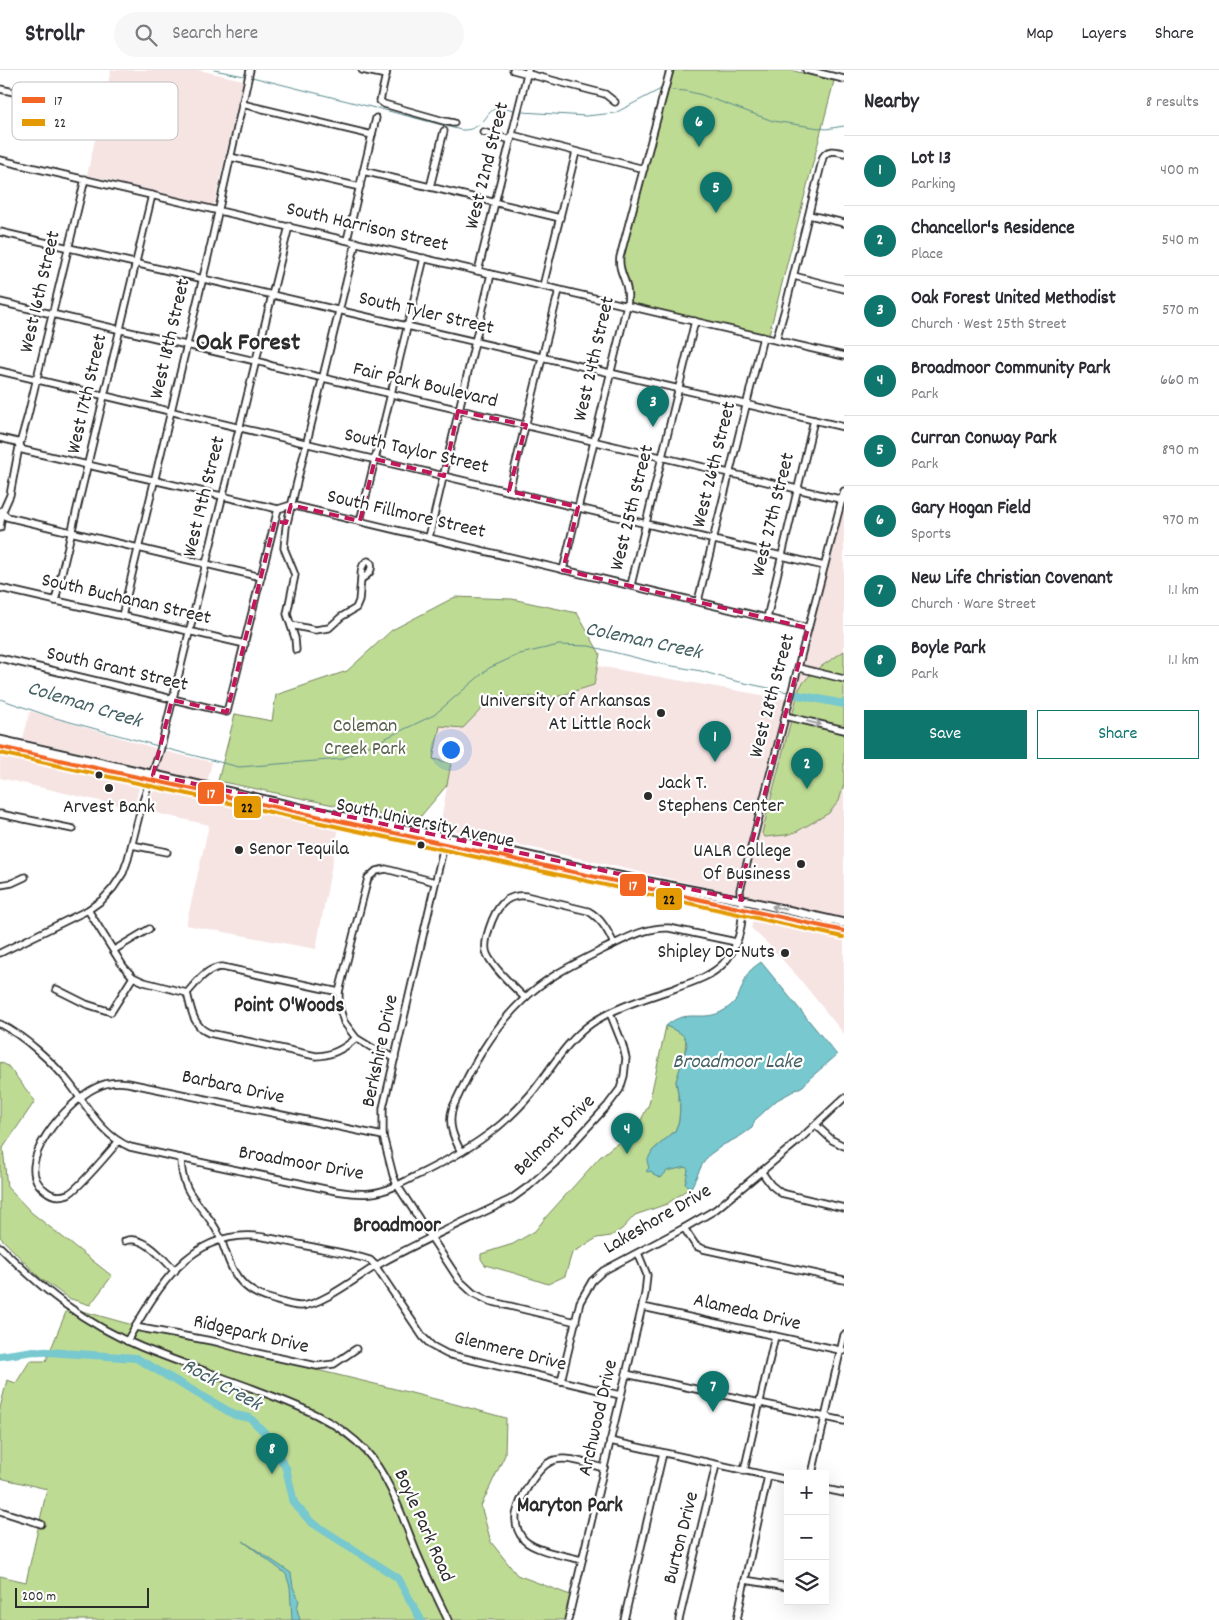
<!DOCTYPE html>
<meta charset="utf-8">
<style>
body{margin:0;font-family:Dekko,sans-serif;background:#f7f7f7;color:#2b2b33}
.controls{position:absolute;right:15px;bottom:15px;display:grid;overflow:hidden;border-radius:0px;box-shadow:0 5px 20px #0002}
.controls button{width:45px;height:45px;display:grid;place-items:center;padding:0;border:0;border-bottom:1px solid #e1e1e2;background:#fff;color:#2b2b33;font:25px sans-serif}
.scale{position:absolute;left:15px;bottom:12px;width:134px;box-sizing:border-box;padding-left:5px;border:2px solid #2b2b2b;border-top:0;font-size:14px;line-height:18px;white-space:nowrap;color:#2b2b2b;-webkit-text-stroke:4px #fff;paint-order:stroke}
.you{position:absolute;left:450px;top:679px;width:18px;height:18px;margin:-12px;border:4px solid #fff;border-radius:50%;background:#1a73e8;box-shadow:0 0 0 8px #1a73e833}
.badge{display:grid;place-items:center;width:32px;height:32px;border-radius:50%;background:#0f766e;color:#fff;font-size:16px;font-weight:700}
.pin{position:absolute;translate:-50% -41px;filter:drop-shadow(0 1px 2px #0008)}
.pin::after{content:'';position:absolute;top:26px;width:18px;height:15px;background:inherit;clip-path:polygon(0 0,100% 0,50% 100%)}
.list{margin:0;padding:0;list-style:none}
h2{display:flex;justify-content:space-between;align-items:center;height:65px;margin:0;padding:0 20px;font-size:21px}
h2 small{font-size:16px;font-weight:400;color:#7c7c81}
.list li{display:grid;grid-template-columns:32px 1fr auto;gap:15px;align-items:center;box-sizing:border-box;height:70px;padding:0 20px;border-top:1px solid #e1e1e2}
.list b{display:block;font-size:19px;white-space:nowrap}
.list p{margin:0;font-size:16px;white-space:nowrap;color:#7c7c81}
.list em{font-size:16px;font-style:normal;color:#7c7c81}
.actions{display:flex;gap:10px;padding:15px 20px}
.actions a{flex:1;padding:11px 0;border:1px solid #0f766e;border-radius:0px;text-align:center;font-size:18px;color:#0f766e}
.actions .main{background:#0f766e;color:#fff}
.icon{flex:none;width:28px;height:28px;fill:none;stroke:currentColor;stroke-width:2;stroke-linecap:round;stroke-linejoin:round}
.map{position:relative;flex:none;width:844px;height:1550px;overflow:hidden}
header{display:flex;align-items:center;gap:30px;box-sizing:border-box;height:70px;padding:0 25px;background:#fff;border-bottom:1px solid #e1e1e2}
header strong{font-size:24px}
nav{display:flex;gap:28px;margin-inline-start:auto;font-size:18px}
.search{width:350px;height:45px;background:#f7f7f7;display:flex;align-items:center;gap:12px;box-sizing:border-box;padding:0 18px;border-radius:28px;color:#7c7c81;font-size:19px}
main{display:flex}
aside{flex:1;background:#fff}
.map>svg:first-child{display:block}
.built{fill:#f6e4e3}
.green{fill:#bedb93;stroke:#74835f}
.water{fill:#77c8cf;stroke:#59898d}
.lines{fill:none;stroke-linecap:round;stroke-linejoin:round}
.stream{stroke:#59898d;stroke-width:1}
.river{stroke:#77c8cf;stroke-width:8}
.minor-casing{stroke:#2b2b2b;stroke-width:9}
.major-casing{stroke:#2b2b2b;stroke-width:11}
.minor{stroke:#fff;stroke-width:5.5}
.major{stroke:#fff;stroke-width:7}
.bus-1-casing{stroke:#fff;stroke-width:8}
.bus-2-casing{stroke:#fff;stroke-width:8}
.bus-1{stroke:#f26522;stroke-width:4}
.bus-2{stroke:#e39a04;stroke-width:4}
.oneway{stroke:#a0a0a0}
.marked{fill:none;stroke:#c2185b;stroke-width:4;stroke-dasharray:10 6;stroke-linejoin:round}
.poi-dot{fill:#2b2b2b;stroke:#fff;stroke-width:2}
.labels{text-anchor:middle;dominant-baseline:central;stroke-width:4.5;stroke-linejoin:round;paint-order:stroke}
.street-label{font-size:20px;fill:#2b2b2b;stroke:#fff}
.poi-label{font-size:20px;fill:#2b2b2b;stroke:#fff;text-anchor:end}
.park-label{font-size:20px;fill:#57604a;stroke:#fff}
.water-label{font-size:21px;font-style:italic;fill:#466264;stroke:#fff}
.neighbourhood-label{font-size:21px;font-weight:bold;fill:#2b2b2b;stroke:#fff}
.district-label{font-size:25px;font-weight:bold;fill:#2b2b2b;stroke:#fff}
.key{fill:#fff;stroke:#bfbfbf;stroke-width:1}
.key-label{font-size:14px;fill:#2b2b2b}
.line-badge{stroke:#fff;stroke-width:2}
.badge-label{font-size:14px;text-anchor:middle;font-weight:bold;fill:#fff}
.pale-badge-label{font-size:14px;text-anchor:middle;font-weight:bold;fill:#111}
</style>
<header>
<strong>Strollr</strong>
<div class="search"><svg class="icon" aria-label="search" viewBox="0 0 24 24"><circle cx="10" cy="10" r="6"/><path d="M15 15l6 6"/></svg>Search here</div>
<nav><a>Map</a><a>Layers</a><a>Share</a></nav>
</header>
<main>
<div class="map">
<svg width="844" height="1550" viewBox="0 0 844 1550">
<rect width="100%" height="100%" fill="#fff"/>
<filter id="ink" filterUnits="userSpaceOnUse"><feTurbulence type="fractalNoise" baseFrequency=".02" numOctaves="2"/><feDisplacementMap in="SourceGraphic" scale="10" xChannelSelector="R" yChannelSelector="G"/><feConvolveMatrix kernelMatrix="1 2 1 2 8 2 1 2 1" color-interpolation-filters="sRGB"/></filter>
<g filter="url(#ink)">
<!-- built -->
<g class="built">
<polygon points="111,0 199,0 243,10 214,135 87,105"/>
<polygon points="844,422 844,848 440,757 451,694 432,689 440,656 463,658 493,627 556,627 594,615 598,596 790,630"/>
<polygon points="30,641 158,679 152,696 149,698 23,669"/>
<polygon points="163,681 212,692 207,713 159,701"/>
<polygon points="0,682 138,715 139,717 134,739 0,708"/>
<polygon points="155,719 339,757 316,879 186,855 209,755 147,741 152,724"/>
<polygon points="754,846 844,865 844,964 798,907 769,875 751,858"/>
</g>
<!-- green -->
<g class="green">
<polygon points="674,0 790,0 834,11 768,268 627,235 620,187 644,99"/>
<polygon points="455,527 512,529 577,543 600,584 594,615 556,627 493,627 463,658 440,656 433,689 451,693 447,715 416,752 218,711 235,644 272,651 276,625 347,601 392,560"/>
<path d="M844,581V714L839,731L829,743L796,762L786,765L765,767L762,763L799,619C808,602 829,592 844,581Z"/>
<polygon points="666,956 683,964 686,969 684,993 676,1011 680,1036 679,1051 675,1061 652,1081 651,1101 686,1097 688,1099 689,1117 692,1116 667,1134 635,1145 622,1159 611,1166 597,1168 572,1183 565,1206 548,1214 514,1203 485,1195 481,1189 481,1184 513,1174 535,1161 546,1147 600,1087 612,1077 627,1068 640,1052 649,1034"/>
<polygon points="0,992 8,996 35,1031 3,1078 7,1117 32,1143 112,1206 90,1235 68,1228 39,1207 0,1167"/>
<path d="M68,1237C212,1279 361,1307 506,1348L505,1385L481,1436L491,1472L517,1505L573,1526L568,1550H0V1506L26,1512L47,1419L0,1408V1338L7,1310L16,1313L30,1291H46Z"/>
</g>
<!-- water -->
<g class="water">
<path d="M761,892L837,985L810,1008L803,1016L777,1030L755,1050L752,1058L739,1067L723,1075L709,1085L702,1095L692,1116L689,1117L685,1114L688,1100L686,1097L667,1101L661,1108L655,1106L651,1101L648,1102L646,1101L649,1098L647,1091L652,1081L675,1061L679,1051L680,1036L676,1011L687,975C686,963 676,961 666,956C686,938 701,952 721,942C743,930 738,920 749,902C752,898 757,895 761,892Z"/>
<polygon points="243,1471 291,1503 293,1517 299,1530 297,1539 300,1550 292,1550 290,1517 286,1504"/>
</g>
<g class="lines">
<!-- stream -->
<g class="stream">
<polyline points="214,0 244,6"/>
<polyline points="252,7 375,38"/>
<polyline points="672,20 686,21 702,25 773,51 826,59 844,56"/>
<path d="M377,38L461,60C465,60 470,60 473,58C492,51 484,31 514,40"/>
<polyline points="522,42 586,46 615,43 661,19"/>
<polyline points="0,629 52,647 158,676"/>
<polyline points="164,678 239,697 342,689 434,645 489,598 520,584 559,575 589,576 661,594 701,601 735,611 788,622"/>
</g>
<!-- river -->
<g class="river">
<polyline points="798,625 844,634"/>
<polyline points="0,1286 34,1281 136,1288 235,1345 250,1348 264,1362 286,1398 294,1433 311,1452 398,1508 421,1550"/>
</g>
<defs>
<g id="minor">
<polyline points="362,0 386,5"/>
<polyline points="387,0 380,31 384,34 444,51 454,53"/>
<polyline points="513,0 605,24 615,32"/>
<polyline points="806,0 844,9"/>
<polyline points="0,19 23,24"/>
<polyline points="242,34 372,65"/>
<polyline points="483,62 511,70"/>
<polyline points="512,65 644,99"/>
<polyline points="230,87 360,117"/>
<polyline points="0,90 844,286"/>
<polyline points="363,101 560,148"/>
<polyline points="430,117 444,61"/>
<polyline points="809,145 844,153"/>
<polyline points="0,162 844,357"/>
<polyline points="347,170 376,48"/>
<polyline points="478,201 528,0"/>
<polyline points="794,206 844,219"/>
<polyline points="543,216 576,82"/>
<polyline points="0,232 264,293 272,296 844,430"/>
<path d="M776,270L785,239L823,87C828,79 835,81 844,83"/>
<polyline points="0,301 824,496"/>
<polyline points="0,368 17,372 23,380 278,439 291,435 808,558"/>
<polyline points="509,421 559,220"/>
<polyline points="1,441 7,447 261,507"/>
<polyline points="360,451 424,188"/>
<polyline points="0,458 2,443 10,425 19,377 28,345 85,109"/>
<polyline points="429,467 491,204"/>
<path d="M368,491L371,493C373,501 367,506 361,509C361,502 361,493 368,491Z"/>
<path d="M563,500L627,235C628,230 628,225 627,219C625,207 618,200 620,187L670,0"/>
<polyline points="631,515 695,251"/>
<polyline points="0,518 245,574"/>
<polyline points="55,531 152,125"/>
<polyline points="698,531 763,267"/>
<polyline points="122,546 211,174 250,0"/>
<polyline points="767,548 814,350"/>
<polyline points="291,555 315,560 329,558 341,547 356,538 359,531 361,509"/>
<polyline points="296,580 295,568 287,544 295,505 284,478 286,457 356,172"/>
<polyline points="0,588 227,642 278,439"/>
<polyline points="799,598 844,609"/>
<polyline points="785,646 844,660"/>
<polyline points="0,744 73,759"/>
<polyline points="445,771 383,1038 383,1066 393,1105 397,1115 459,1210 473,1223 489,1231 576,1252"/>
<polyline points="132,775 167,782"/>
<polyline points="0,815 12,813 25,807"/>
<polyline points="88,840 123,896 133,907 144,912 187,923"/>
<polyline points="114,880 149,859"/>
<polyline points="0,883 88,840 102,830 113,818 123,803 128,789 142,734 160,681 289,156"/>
<polyline points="56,919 86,934 111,942 133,907"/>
<path d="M187,923C191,938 193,957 209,963L316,986C331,986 345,978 356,968"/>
<path d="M187,923C197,912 206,898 222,897L339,922"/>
<path d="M525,928C514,917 493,898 487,884C482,873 493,843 502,834C508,827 518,825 526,826L588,841C601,848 608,861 614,874"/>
<path d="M0,954C23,965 54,993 70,1014C88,1037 101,1065 130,1077C183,1089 236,1100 289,1111C314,1116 347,1126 372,1123C390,1121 407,1110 424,1102C466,1081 500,1061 530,1025C551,1000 565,972 592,953C617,936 648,928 676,918C692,912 710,907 723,894C737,879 743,858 742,838C742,832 740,826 740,820L844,421"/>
<polyline points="395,988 374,979 356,968 344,952 339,936 339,922 368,808 376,801 386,799 435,812"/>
<polyline points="816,1055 832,1070 844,1076"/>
<path d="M118,1072C109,1082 78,1120 68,1124C60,1127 52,1126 46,1121C8,1095 70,1030 95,1018C106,1012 116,1011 128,1013L383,1066"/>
<path d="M461,1082C454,1068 447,1054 453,1037C471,998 492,959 524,929C546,907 576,893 604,879C625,869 645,857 669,858L736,872"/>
<path d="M181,1088C181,1129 205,1134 219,1165C224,1176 227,1189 233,1200C241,1215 255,1225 271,1229C281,1232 291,1236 301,1236C323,1235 361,1204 381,1193C423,1170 468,1150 511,1129L529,1116L555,1093L608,1035L620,1019L624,1006L626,988L622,973L610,943"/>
<polyline points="761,1101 771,1115 781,1123 844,1138"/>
<polyline points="684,1158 696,1176 703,1179 844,1210"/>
<path d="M125,1171C144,1164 163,1189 175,1201"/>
<path d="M0,1177C43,1220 83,1253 141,1277C178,1292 216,1305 254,1319C293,1334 337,1349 366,1381C391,1409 402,1447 416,1481C426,1505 437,1527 448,1550"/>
<polyline points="643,1237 844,1281"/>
<polyline points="135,1257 217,1272 252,1282 317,1296 334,1294 356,1279"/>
<path d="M127,1271C156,1221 188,1162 254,1166C270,1167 287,1172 303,1175C325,1180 348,1183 370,1190L374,1194L423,1267L432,1276L447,1284L620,1325"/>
<polyline points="626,1304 844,1351"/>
<polyline points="561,1311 580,1232 592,1211 603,1201 684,1158 715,1140 797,1072 844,1028"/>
<polyline points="610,1371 788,1410"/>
<polyline points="744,1401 775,1266"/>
<polyline points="812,1404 844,1265"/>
<polyline points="825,1419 844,1423"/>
<polyline points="0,1441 41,1454"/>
<path d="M582,1490C566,1486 535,1481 524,1470C518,1463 515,1454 516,1445C519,1429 538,1394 555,1390C570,1386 589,1395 604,1398"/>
<polyline points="745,1510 788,1517"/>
<polyline points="568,1550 645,1224 647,1205 638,1183"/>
<polyline points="624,1550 663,1383"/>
<polyline points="679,1550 716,1395"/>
<polyline points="737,1550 743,1519 768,1406"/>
</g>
<g id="major">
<polyline points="0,670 310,740 445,767 613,805 752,832 844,853"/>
<path d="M0,677C190,721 382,760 573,802C663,821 753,842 844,861"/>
</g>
</defs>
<!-- minor casing -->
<use href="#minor" class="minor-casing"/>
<!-- major casing -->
<use href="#major" class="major-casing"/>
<!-- minor -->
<use href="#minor" class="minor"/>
<!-- major -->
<use href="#major" class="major"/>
<defs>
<polyline id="bus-1" points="0,677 844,861"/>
<polyline id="bus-2" points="0,683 843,867"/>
</defs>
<!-- bus-1 casing -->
<use href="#bus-1" class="bus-1-casing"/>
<!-- bus-2 casing -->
<use href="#bus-2" class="bus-2-casing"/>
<!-- bus-1 -->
<use href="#bus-1" class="bus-1"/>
<!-- bus-2 -->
<use href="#bus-2" class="bus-2"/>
</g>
<!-- one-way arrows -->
<defs><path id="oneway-shaft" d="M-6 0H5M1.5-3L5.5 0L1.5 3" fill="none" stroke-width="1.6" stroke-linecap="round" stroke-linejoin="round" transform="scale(1.25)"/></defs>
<g class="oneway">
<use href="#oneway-shaft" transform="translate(814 653) rotate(14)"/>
<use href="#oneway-shaft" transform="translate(779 838) rotate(-166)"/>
</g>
</g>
<!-- marked area -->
<path class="marked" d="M458,341L526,355L509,421L578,437L563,500L808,558L739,822L742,830L153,705L172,630L227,642L275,451L286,453L291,435L360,451L375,389L444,406Z"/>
<!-- markers -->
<g class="poi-dot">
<circle cx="661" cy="643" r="5"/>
<circle cx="99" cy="705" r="4.5"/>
<circle cx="109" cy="718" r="5"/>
<circle cx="648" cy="726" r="5"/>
<circle cx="421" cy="775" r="4.5"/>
<circle cx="239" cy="780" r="5"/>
<circle cx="801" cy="794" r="5"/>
<circle cx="785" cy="883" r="5"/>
</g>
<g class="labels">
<!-- street labels -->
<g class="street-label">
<text transform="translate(488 96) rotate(-76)">West 22nd Street</text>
<text transform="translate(367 158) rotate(13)">South Harrison Street</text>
<text transform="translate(41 222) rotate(-77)">West 16th Street</text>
<text transform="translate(426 244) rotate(13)">South Tyler Street</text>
<text transform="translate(171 269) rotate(-77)">West 18th Street</text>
<text transform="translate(595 289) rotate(-77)">West 24th Street</text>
<text transform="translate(425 316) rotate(13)">Fair Park Boulevard</text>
<text transform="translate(88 324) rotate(-77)">West 17th Street</text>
<text transform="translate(416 382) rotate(13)">South Taylor Street</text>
<text transform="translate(715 395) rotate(-76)">West 26th Street</text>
<text transform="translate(205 427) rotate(-76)">West 19th Street</text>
<text transform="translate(633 438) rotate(-76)">West 25th Street</text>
<text transform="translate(406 445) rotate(13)">South Fillmore Street</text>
<text transform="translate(774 445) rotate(-76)">West 27th Street</text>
<text transform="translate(126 530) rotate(13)">South Buchanan Street</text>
<text transform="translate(117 600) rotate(13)">South Grant Street</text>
<text transform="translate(773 626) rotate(-75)">West 28th Street</text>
<text transform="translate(425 754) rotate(12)">South University Avenue</text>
<text transform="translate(381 981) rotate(-78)">Berkshire Drive</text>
<text transform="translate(233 1018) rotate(12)">Barbara Drive</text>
<text transform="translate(555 1066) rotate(-45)">Belmont Drive</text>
<text transform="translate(301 1094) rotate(10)">Broadmoor Drive</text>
<text transform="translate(658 1150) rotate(-30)">Lakeshore Drive</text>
<text transform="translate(747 1243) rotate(13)">Alameda Drive</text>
<text transform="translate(251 1265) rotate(13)">Ridgepark Drive</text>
<text transform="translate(510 1282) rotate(14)">Glenmere Drive</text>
<text transform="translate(599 1348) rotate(-77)">Archwood Drive</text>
<text transform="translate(423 1456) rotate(66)">Boyle Park Road</text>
<text transform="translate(682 1468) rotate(-76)">Burton Drive</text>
</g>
<!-- poi labels -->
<g class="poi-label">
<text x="651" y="632">University of Arkansas<tspan x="651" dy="23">At Little Rock</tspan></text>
<text x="658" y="714" text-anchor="start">Jack T.<tspan x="658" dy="23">Stephens Center</tspan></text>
<text x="109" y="738" text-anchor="middle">Arvest Bank</text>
<text x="249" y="780" text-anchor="start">Senor Tequila</text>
<text x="791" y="782">UALR College<tspan x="791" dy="23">Of Business</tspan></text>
<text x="775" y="883">Shipley Do-Nuts</text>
</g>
<!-- park labels -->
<g class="park-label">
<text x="365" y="657">Coleman<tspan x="365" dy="23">Creek Park</tspan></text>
</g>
<!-- water labels -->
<g class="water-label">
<text transform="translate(643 572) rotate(12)">Coleman Creek</text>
<text transform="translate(84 636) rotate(17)">Coleman Creek</text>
<text x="737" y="993">Broadmoor Lake</text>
<text transform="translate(221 1316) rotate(29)">Rock Creek</text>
</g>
<!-- neighbourhood labels -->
<g class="neighbourhood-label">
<text x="289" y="937">Point O'Woods</text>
<text x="397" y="1157">Broadmoor</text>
<text x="570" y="1437">Maryton Park</text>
</g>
<!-- district labels -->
<g class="district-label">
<text x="248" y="274">Oak Forest</text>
</g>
</g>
<!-- legend -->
<rect x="12" y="12" width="166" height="58" rx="8" class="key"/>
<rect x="22" y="27" width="23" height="6" fill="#f26522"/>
<rect x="22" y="49" width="23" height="7" fill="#e39a04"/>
<g class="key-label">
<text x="54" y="35">17</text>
<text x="54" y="57">22</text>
</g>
<g class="line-badge">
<rect x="197" y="711" width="28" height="24" rx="5" fill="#f26522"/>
<rect x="233" y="725" width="29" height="24" rx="5" fill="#e39a04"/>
<rect x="619" y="803" width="28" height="24" rx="5" fill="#f26522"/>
<rect x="655" y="817" width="28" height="24" rx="5" fill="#e39a04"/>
</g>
<g class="badge-label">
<text x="211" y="728">17</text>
<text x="633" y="820">17</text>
</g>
<g class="pale-badge-label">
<text x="247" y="742">22</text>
<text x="669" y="834">22</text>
</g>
</svg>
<div class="controls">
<button>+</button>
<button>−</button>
<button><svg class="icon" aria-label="layers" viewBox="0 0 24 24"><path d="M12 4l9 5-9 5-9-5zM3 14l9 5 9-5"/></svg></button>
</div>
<div class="scale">200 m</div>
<div class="you"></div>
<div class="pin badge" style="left:715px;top:692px">1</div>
<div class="pin badge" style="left:807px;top:719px">2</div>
<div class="pin badge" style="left:653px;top:357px">3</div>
<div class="pin badge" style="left:627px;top:1084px">4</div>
<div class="pin badge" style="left:716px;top:143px">5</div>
<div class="pin badge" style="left:699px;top:77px">6</div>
<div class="pin badge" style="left:713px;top:1342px">7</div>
<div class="pin badge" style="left:272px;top:1404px">8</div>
</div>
<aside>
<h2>Nearby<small>8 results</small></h2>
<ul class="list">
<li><span class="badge">1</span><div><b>Lot 13</b><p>Parking</p></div><em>400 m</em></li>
<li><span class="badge">2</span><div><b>Chancellor's Residence</b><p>Place</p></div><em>540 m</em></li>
<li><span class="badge">3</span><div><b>Oak Forest United Methodist</b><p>Church · West 25th Street</p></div><em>570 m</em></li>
<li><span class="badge">4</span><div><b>Broadmoor Community Park</b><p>Park</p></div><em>660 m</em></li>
<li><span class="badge">5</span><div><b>Curran Conway Park</b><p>Park</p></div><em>890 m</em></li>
<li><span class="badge">6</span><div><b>Gary Hogan Field</b><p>Sports</p></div><em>970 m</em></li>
<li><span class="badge">7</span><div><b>New Life Christian Covenant</b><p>Church · Ware Street</p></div><em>1.1 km</em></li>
<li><span class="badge">8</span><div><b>Boyle Park</b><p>Park</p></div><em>1.1 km</em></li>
</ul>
<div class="actions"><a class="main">Save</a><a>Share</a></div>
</aside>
</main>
